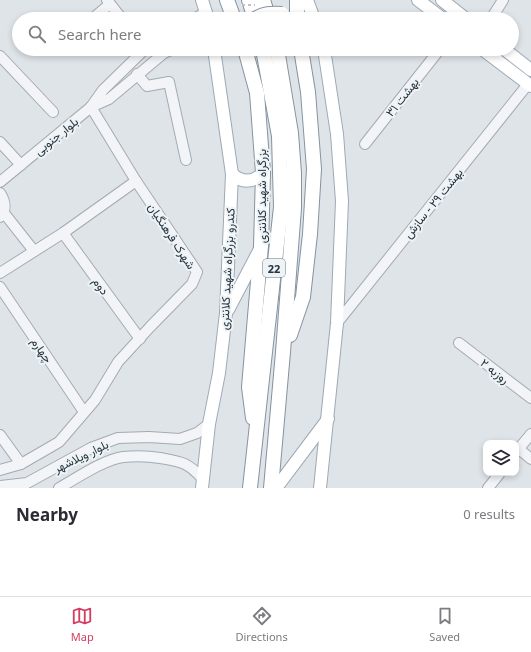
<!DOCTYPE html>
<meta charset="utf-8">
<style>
body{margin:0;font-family:"Noto Sans",Vazirmatn,sans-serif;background:#f7f7f7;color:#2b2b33}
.controls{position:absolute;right:12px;bottom:12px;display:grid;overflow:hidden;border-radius:8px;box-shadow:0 2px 6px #0003}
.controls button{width:36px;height:36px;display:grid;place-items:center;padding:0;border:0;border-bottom:1px solid #e1e1e2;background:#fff;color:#2b2b33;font:20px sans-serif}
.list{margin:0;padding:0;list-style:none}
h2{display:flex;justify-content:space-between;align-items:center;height:52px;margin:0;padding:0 16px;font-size:17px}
h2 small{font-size:13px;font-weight:400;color:#7c7c81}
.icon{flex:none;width:22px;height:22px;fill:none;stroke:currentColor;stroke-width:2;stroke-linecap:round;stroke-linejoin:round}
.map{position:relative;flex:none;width:531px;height:488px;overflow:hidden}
.search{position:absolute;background:#fff;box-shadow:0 2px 6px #0003;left:12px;right:12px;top:12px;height:44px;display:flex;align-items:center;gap:10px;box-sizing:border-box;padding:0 14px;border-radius:22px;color:#7c7c81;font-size:15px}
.sheet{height:108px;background:#fff}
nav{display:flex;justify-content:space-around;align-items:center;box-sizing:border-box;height:56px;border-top:1px solid #e1e1e2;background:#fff;font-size:11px;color:#7c7c81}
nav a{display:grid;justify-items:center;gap:2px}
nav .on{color:#d53c64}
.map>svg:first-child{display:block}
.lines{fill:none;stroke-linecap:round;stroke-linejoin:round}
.minor-casing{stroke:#a4abb3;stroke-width:12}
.major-casing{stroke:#9da9b5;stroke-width:14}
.highway-casing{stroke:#8593a0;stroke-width:16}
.minor{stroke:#f2f4f7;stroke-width:10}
.major{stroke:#fff;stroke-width:12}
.highway{stroke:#fff;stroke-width:14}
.highway-bridge-casing{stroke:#8593a0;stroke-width:16;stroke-linecap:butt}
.path-bridge{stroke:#bdc2c8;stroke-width:2;stroke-dasharray:3 3;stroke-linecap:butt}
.highway-bridge{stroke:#fff;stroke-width:14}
.labels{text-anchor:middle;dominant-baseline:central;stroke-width:4;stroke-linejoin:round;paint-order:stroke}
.shield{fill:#eef3f6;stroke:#636d77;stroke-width:1}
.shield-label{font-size:11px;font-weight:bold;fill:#273341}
.street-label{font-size:12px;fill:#273341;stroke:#eef3f6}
</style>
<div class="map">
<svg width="531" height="488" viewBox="0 0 531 488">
<rect width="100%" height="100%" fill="#dfe4e9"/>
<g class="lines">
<defs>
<g id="minor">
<polyline points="107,0 122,19"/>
<polyline points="92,19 110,4"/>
<polyline points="194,19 206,12"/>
<polyline points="491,19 503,0"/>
<polyline points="0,56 53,112"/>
<polyline points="137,74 147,86 169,82 186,160"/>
<polyline points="91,107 103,90 145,49"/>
<polyline points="0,142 21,165"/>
<polyline points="365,144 440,49"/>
<polyline points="0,182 91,107 109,99 164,53 173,49"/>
<path d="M0,193C5,201 7,210 0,217"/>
<polyline points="4,213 34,251"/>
<polyline points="63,233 140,339"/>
<polyline points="0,273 63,233 136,181"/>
<polyline points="0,287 84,412"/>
<polyline points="337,323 528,84"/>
<polyline points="459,343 531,398"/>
<polyline points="0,435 21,464"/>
<polyline points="519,449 531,459"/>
<polyline points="516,452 531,434"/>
<polyline points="0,470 21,464 59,442 95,400 118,362 150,327 192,284 197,272 136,181 91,107"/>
<polyline points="0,486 27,483 91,448 118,438 149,437 180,439 197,433 209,424"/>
<path d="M59,488C77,478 103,460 123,457C135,456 148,456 160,458C182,462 187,462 203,479"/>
<polyline points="488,488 500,473"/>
</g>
<g id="major">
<polyline points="202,0 208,19"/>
<polyline points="307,0 314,19"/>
<polyline points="418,0 443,19"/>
<polyline points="442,0 466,19"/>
<polyline points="482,49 531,86"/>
<polyline points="504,49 531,70"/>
<path d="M232,174C242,183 253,183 263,173"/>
<polyline points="228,310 260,249"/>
<polyline points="202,488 209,424 219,373 226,313 232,174 214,49"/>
<polyline points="276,488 328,419"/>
<polyline points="320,488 337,323 342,201 337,134 324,49"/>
</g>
<g id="highway">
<polyline points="227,0 234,19"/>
<polyline points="249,0 255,19"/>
<polyline points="263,0 269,19"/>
<polyline points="297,0 297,19"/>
<polyline points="245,49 257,93 263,173 261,246 249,387 253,418"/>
<polyline points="290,335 303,297 310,234 314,169 308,92 301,49"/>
<polyline points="250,488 281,207 279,136 263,49"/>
<polyline points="271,488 283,352 294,208 294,173 291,133 277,49"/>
</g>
</defs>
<!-- minor casing -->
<use href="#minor" class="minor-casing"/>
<!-- major casing -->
<use href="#major" class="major-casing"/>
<!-- highway casing -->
<use href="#highway" class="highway-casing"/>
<!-- minor -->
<use href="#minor" class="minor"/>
<!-- major -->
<use href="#major" class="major"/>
<!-- highway -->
<use href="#highway" class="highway"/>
<defs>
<path id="highway-bridge" d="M255,19C264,14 271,13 282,14"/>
</defs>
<!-- highway-bridge casing -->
<use href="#highway-bridge" class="highway-bridge-casing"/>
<!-- path-bridge -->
<polyline class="path-bridge" points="242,5 255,5"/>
<!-- highway-bridge -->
<use href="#highway-bridge" class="highway-bridge"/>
</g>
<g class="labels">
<!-- shield labels -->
<rect class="shield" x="263" y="259" width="22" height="18" rx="3"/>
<g class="shield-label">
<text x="274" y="268">22</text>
</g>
<!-- street labels -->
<g class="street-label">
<text transform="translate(402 97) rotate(-52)">بهشت ۳۱</text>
<text transform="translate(56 136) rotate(-39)">بلوار جنوبی</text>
<text transform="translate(261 196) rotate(-90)">بزرگراه شهید کلانتری</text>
<text transform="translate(433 203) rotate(-51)">بهشت ۲۹ - سازش</text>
<text transform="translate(172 236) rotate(57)">شهرک فرهنگیان</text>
<text transform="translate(227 269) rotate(-87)">کندرو بزرگراه شهید کلانتری</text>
<text transform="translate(101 286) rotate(54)">دوم</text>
<text transform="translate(42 350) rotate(56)">چهارم</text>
<text transform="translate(495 371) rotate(38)">۲ روزبه</text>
<text transform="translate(81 456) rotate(-26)">بلوار ویلاشهر</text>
</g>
</g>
</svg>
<div class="controls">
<button><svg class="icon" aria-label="layers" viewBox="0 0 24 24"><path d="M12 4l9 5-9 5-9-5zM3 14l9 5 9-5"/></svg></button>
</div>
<div class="search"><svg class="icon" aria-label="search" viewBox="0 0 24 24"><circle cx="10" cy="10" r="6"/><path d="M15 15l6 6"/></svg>Search here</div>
</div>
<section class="sheet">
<h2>Nearby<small>0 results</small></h2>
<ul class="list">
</ul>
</section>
<nav>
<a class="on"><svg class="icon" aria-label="map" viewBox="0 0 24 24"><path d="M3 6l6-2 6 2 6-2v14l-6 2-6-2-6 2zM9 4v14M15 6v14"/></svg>Map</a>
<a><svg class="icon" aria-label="directions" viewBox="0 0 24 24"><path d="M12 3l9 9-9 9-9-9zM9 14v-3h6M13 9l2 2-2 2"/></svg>Directions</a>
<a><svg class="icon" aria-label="saved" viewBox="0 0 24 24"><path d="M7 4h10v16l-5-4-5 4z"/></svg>Saved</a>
</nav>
